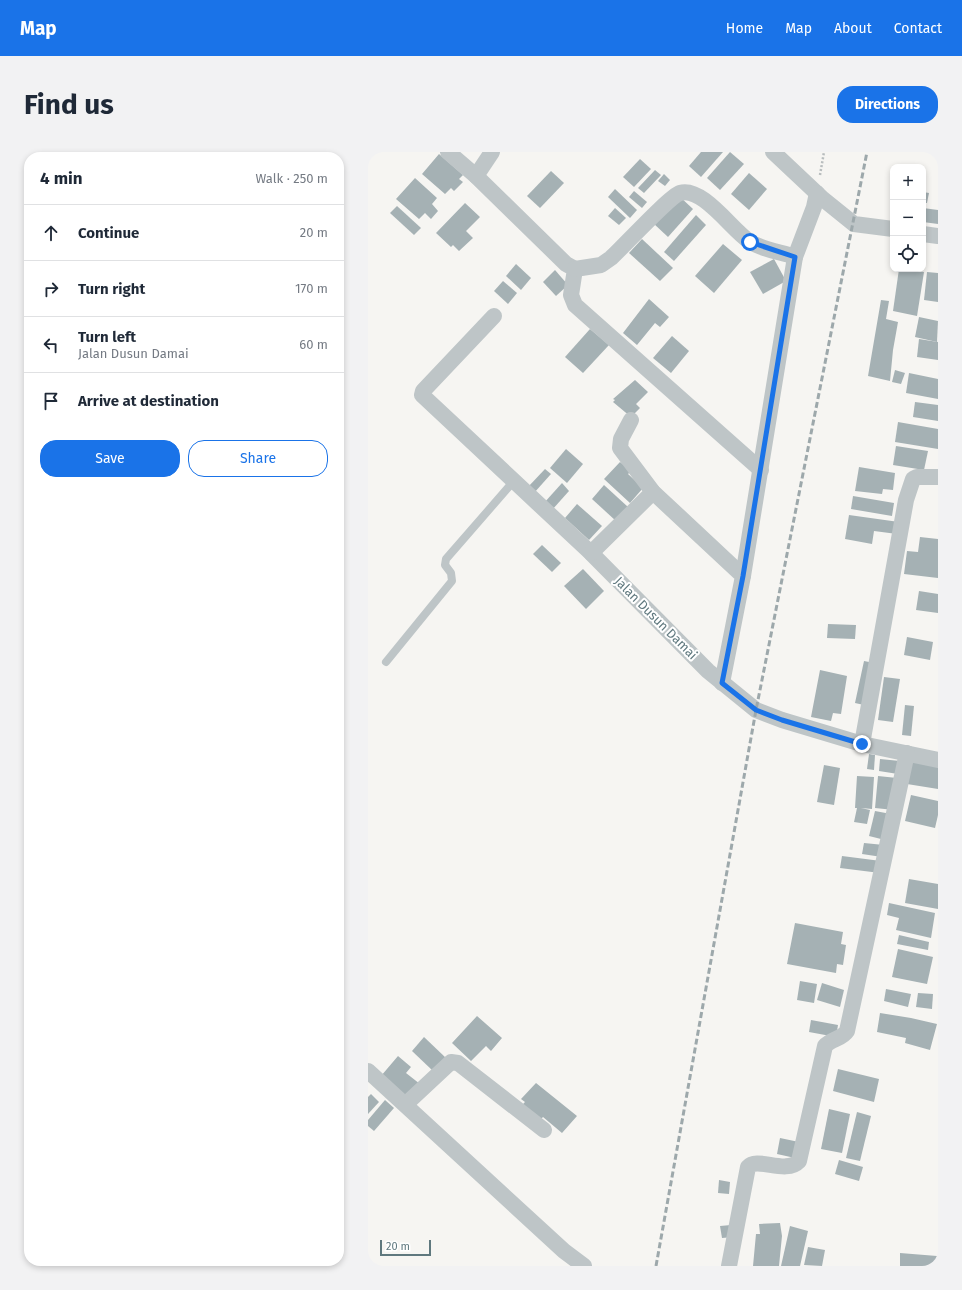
<!DOCTYPE html>
<meta charset="utf-8">
<style>
body{margin:0;font-family:"Fira Sans",sans-serif;background:#f2f2f3;color:#1f2937}
.controls{position:absolute;right:12px;top:12px;display:grid;overflow:hidden;border-radius:8px;box-shadow:0 2px 6px #0003}
.controls button{width:36px;height:36px;display:grid;place-items:center;padding:0;border:0;border-bottom:1px solid #e0e1e3;background:#fff;color:#1f2937;font:20px sans-serif}
.scale{position:absolute;left:12px;bottom:10px;width:51px;box-sizing:border-box;padding-left:4px;border:2px solid #5f787e;border-top:0;font-size:11px;line-height:14px;white-space:nowrap;color:#5f787e;-webkit-text-stroke:3px #fff;paint-order:stroke}
.stop{position:absolute;width:12px;height:12px;margin:-9px;border:3px solid #1a73e8;border-radius:50%;background:#fff}
.stop.end{background:#1a73e8;border-color:#fff;box-shadow:0 1px 4px #0008}
.list{margin:0;padding:0;list-style:none}
h2{display:flex;justify-content:space-between;align-items:center;height:52px;margin:0;padding:0 16px;font-size:17px}
h2 small{font-size:13px;font-weight:400;color:#747a83}
.list li{display:grid;grid-template-columns:26px 1fr auto;gap:12px;align-items:center;box-sizing:border-box;height:56px;padding:0 16px;border-top:1px solid #e0e1e3}
.list b{display:block;font-size:15px;white-space:nowrap}
.list p{margin:0;font-size:13px;white-space:nowrap;color:#747a83}
.list em{font-size:13px;font-style:normal;color:#747a83}
.actions{display:flex;gap:8px;padding:12px 16px}
.actions a{flex:1;padding:9px 0;border:1px solid #1a73e8;border-radius:16px;text-align:center;font-size:14px;color:#1a73e8}
.actions .main{background:#1a73e8;color:#fff}
.icon{flex:none;width:22px;height:22px;fill:none;stroke:currentColor;stroke-width:2;stroke-linecap:round;stroke-linejoin:round}
.map{position:relative;flex:none;width:570px;height:1114px;overflow:hidden;border-radius:16px}
header{display:flex;align-items:center;gap:24px;box-sizing:border-box;height:56px;padding:0 20px;background:#1a73e8;color:#fff}
header strong{font-size:19px}
nav{display:flex;gap:22px;margin-inline-start:auto;font-size:14px}
.intro{display:flex;align-items:center;justify-content:space-between;box-sizing:border-box;height:96px;padding:0 24px}
h1{margin:0;font-size:28px}
.button{padding:10px 18px;border-radius:16px;background:#1a73e8;color:#fff;font-size:14px;font-weight:700}
main{display:flex;gap:24px;padding:0 24px}
aside{flex:1;background:#fff;border-radius:16px;box-shadow:0 2px 6px #0003}
.map>svg:first-child{display:block}
.building{fill:#a5b1b4}
.lines{fill:none;stroke-linecap:round;stroke-linejoin:round}
.path{stroke:#b8bdbe;stroke-width:2.5;stroke-dasharray:2 2;stroke-linecap:butt}
.lane{stroke:#bec5c7;stroke-width:8}
.street{stroke:#bec5c7;stroke-width:16}
.rail{stroke:#9da8ab;stroke-width:3;stroke-dasharray:6 3;stroke-linecap:butt}
.route{stroke:#1a73e8;stroke-width:5}
.labels{text-anchor:middle;dominant-baseline:central;stroke-width:4;stroke-linejoin:round;paint-order:stroke}
.street-label{font-size:13px;fill:#5f787e;stroke:#fff}
</style>
<header>
<strong>Map</strong>
<nav><a>Home</a><a>Map</a><a>About</a><a>Contact</a></nav>
</header>
<div class="intro"><h1>Find us</h1><a class="button">Directions</a></div>
<main>
<aside>
<h2>4 min<small>Walk · 250 m</small></h2>
<ul class="list">
<li><svg class="icon" aria-label="ahead" viewBox="0 0 24 24"><path d="M12 20V5M6 11l6-6 6 6"/></svg><div><b>Continue</b></div><em>20 m</em></li>
<li><svg class="icon" aria-label="right" viewBox="0 0 24 24"><path d="M7 20v-9h11M14 6l5 5-5 5"/></svg><div><b>Turn right</b></div><em>170 m</em></li>
<li><svg class="icon" aria-label="left" viewBox="0 0 24 24"><path d="M17 20v-9H6M10 6l-5 5 5 5"/></svg><div><b>Turn left</b><p>Jalan Dusun Damai</p></div><em>60 m</em></li>
<li><svg class="icon" aria-label="arrive" viewBox="0 0 24 24"><path d="M6 21V4h12l-3 4 3 4H6"/></svg><div><b>Arrive at destination</b></div></li>
</ul>
<div class="actions"><a class="main">Save</a><a>Share</a></div>
</aside>
<div class="map">
<svg width="570" height="1114" viewBox="0 0 570 1114">
<rect width="100%" height="100%" fill="#f6f5f2"/>
<!-- building -->
<g class="building">
<polygon points="333,0 355,0 333,25 321,14"/>
<polygon points="362,0 376,12 352,38 339,26"/>
<polygon points="71,2 95,23 91,27 95,30 86,39 83,36 77,42 54,22"/>
<polygon points="272,7 283,17 266,35 255,25"/>
<polygon points="287,18 293,23 276,41 270,36"/>
<polygon points="183,19 196,31 172,56 159,44"/>
<polygon points="381,21 399,37 381,58 363,42"/>
<polygon points="296,22 302,28 297,34 290,29"/>
<polygon points="47,26 69,46 64,52 70,59 63,67 57,61 51,67 28,47"/>
<polygon points="247,37 269,58 262,66 240,45"/>
<polygon points="266,39 279,50 274,56 261,45"/>
<polygon points="555,40 561,41 559,51 555,51"/>
<polygon points="310,43 325,57 300,85 285,71"/>
<polygon points="97,51 112,65 98,79 105,86 91,99 85,93 83,95 68,81"/>
<polygon points="29,54 53,76 46,83 22,61"/>
<polygon points="247,56 258,66 251,73 240,64"/>
<polygon points="555,56 570,58 570,72 555,70"/>
<polygon points="328,63 338,73 306,109 296,100"/>
<polygon points="274,87 305,116 292,129 261,101"/>
<polygon points="355,92 374,108 346,141 327,124"/>
<polygon points="406,107 418,129 395,142 382,120"/>
<polygon points="148,112 163,126 153,138 138,124"/>
<polygon points="531,117 556,120 549,164 525,159"/>
<polygon points="187,118 200,133 188,144 175,130"/>
<polygon points="559,120 570,121 570,150 556,148"/>
<polygon points="135,129 149,141 140,152 126,139"/>
<polygon points="281,147 301,165 292,175 287,171 269,193 255,181"/>
<polygon points="513,148 521,149 518,167 530,170 525,198 522,229 500,224"/>
<polygon points="551,165 570,169 569,190 547,185"/>
<polygon points="222,177 241,193 215,221 197,205"/>
<polygon points="304,184 321,199 303,221 285,206"/>
<polygon points="551,187 570,190 570,208 549,205"/>
<polygon points="527,218 537,221 533,232 524,230"/>
<polygon points="541,221 570,227 570,247 538,241"/>
<polygon points="267,228 280,240 268,252 272,256 263,265 245,250 247,248 245,247"/>
<polygon points="547,250 570,253 570,269 545,265"/>
<polygon points="530,270 570,277 570,297 527,290"/>
<polygon points="528,294 560,299 556,318 525,313"/>
<polygon points="198,297 215,312 199,331 182,316"/>
<polygon points="252,310 263,319 260,322 275,336 262,351 236,327"/>
<polygon points="491,315 527,321 525,338 515,337 514,342 487,339"/>
<polygon points="177,317 183,322 166,341 160,335"/>
<polygon points="194,331 201,339 184,358 176,351"/>
<polygon points="236,333 260,355 248,369 224,347"/>
<polygon points="485,344 526,351 524,364 483,357"/>
<polygon points="209,352 234,374 221,388 197,366"/>
<polygon points="481,363 531,370 529,382 506,379 504,392 477,387"/>
<polygon points="552,385 570,387 570,426 536,422 539,399 550,400"/>
<polygon points="174,393 193,411 184,420 165,402"/>
<polygon points="215,417 236,439 218,457 196,434"/>
<polygon points="551,439 570,442 570,461 548,458"/>
<polygon points="460,472 488,473 487,487 459,486"/>
<polygon points="539,485 565,490 562,508 536,503"/>
<polygon points="496,509 506,511 496,553 487,551"/>
<polygon points="452,518 479,524 473,562 465,561 463,569 443,565"/>
<polygon points="516,525 532,527 525,570 510,568"/>
<polygon points="537,553 546,554 543,584 534,583"/>
<polygon points="501,602 507,603 506,618 499,617"/>
<polygon points="512,607 532,609 530,622 511,619"/>
<polygon points="543,608 570,613 570,637 539,632"/>
<polygon points="456,613 472,616 466,653 449,650"/>
<polygon points="489,624 506,625 504,657 493,656 502,658 499,672 486,670 489,656 487,656"/>
<polygon points="510,624 529,626 526,658 507,656"/>
<polygon points="543,643 570,649 570,663 567,676 537,669"/>
<polygon points="507,659 523,662 517,688 501,684"/>
<polygon points="496,691 516,693 514,705 494,702"/>
<polygon points="474,704 513,709 512,721 472,716"/>
<polygon points="541,727 570,732 570,757 537,751"/>
<polygon points="521,751 567,761 563,786 528,778 531,766 519,763"/>
<polygon points="427,771 475,780 473,792 478,793 475,813 469,812 468,821 419,812"/>
<polygon points="531,783 561,790 560,798 529,792"/>
<polygon points="530,797 565,805 559,832 524,825"/>
<polygon points="432,829 449,832 446,851 429,848"/>
<polygon points="454,831 476,838 472,855 449,848"/>
<polygon points="518,837 543,842 540,855 516,849"/>
<polygon points="550,841 565,842 564,857 548,855"/>
<polygon points="512,861 543,866 569,872 562,898 537,891 538,886 509,880"/>
<polygon points="109,864 134,886 123,899 118,894 103,909 84,891"/>
<polygon points="443,868 470,873 468,885 441,880"/>
<polygon points="56,885 78,906 65,919 44,899"/>
<polygon points="30,904 43,915 38,921 52,932 39,947 13,924"/>
<polygon points="470,917 511,927 506,950 465,939"/>
<polygon points="168,931 209,964 194,981 175,965 172,968 154,953 157,950 153,947"/>
<polygon points="3,942 11,950 0,962 0,945"/>
<polygon points="17,948 26,956 6,979 0,974 0,968"/>
<polygon points="461,957 482,962 474,1001 453,997"/>
<polygon points="489,960 503,964 492,1009 478,1006"/>
<polygon points="412,986 431,990 427,1006 409,1002"/>
<polygon points="471,1008 495,1015 491,1029 467,1022"/>
<polygon points="351,1028 362,1030 361,1042 350,1041"/>
<polygon points="412,1071 414,1084 411,1114 385,1114 388,1082 392,1082 391,1072"/>
<polygon points="363,1073 365,1085 354,1086 352,1074"/>
<polygon points="422,1074 440,1079 432,1114 413,1114"/>
<polygon points="440,1095 457,1098 454,1114 436,1113"/>
<polygon points="532,1101 569,1104 568,1114 532,1114"/>
</g>
<g class="lines">
<!-- path -->
<polyline class="path" points="452,23 456,0"/>
<!-- lane -->
<polyline class="lane" points="18,510 84,429 83,421 77,413 78,407 145,330"/>
<!-- street -->
<g class="street">
<polyline points="80,0 108,24"/>
<polyline points="124,0 108,24 198,112 207,117 203,143 207,153 393,318"/>
<polyline points="405,0 455,47 486,72 525,77"/>
<polyline points="555,82 570,84"/>
<path d="M207,117L233,113L243,106C255,95 302,44 312,41C334,34 364,78 381,89C394,98 413,100 427,105"/>
<polyline points="126,164 55,239 54,243 223,401 340,519 388,558 414,568 494,592 570,608"/>
<polyline points="263,268 253,287 252,296 285,340 375,424 354,531"/>
<polyline points="223,401 285,340"/>
<polyline points="375,424 427,105 446,55 449,41"/>
<polyline points="494,592 538,348 545,327 549,325 570,325"/>
<polyline points="0,919 196,1099 216,1114"/>
<polyline points="38,952 83,910 90,911 176,978"/>
<path d="M361,1114L380,1015C389,1004 418,1023 431,1009L457,894C463,887 474,887 479,879L539,601"/>
</g>
<!-- rail -->
<polyline class="rail" points="288,1114 388,558 499,0"/>
</g>
<g class="lines">
<!-- route -->
<polyline class="route" points="382,90 427,105 375,424 354,531 388,558 414,568 494,592"/>
</g>
<g class="labels">
<!-- street labels -->
<g class="street-label">
<text transform="translate(288 466) rotate(45)">Jalan Dusun Damai</text>
</g>
</g>
</svg>
<div class="controls">
<button>+</button>
<button>−</button>
<button><svg class="icon" aria-label="locate" viewBox="0 0 24 24"><circle cx="12" cy="12" r="6"/><path d="M12 2v4M12 18v4M2 12h4M18 12h4"/></svg></button>
</div>
<div class="scale">20 m</div>
<div class="stop" style="left:382px;top:90px"></div>
<div class="stop end" style="left:494px;top:592px"></div>
</div>
</main>
